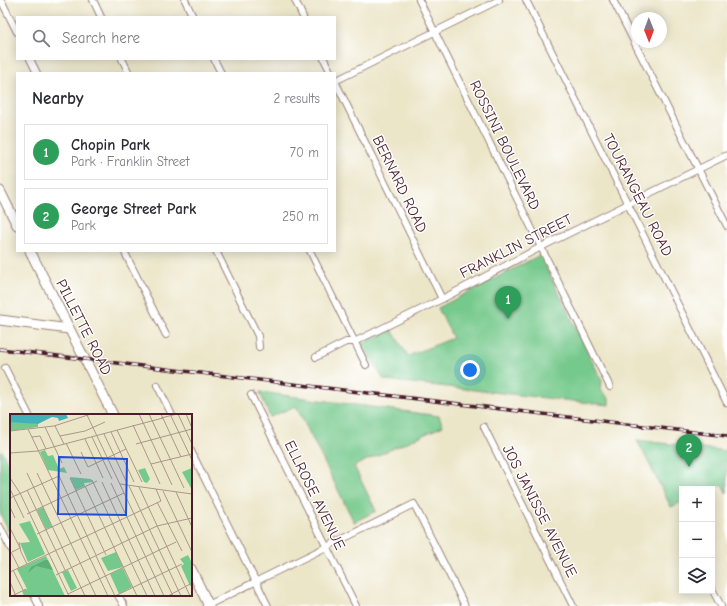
<!DOCTYPE html>
<meta charset="utf-8">
<style>
body{margin:0;font-family:"Comic Neue",sans-serif;background:#f7f7f7;color:#2b2b33}
.controls{position:absolute;right:12px;bottom:12px;display:grid;overflow:hidden;border-radius:0px;box-shadow:0 2px 10px #0003}
.controls button{width:36px;height:36px;display:grid;place-items:center;padding:0;border:0;border-bottom:1px solid #e1e1e2;background:#fff;color:#2b2b33;font:20px sans-serif}
.compass{position:absolute;left:631px;top:12px;width:36px;height:36px;border-radius:50%;background:#fff;box-shadow:0 2px 10px #0003;rotate:179deg}
.you{position:absolute;left:470px;top:370px;width:14px;height:14px;margin:-10px;border:3px solid #fff;border-radius:50%;background:#1a73e8;box-shadow:0 0 0 6px #1a73e833}
.badge{display:grid;place-items:center;width:26px;height:26px;border-radius:50%;background:#7c3aed;color:#fff;font-size:13px;font-weight:700}
.pin{position:absolute;translate:-50% -33px;filter:drop-shadow(0 1px 2px #0008)}
.pin::after{content:'';position:absolute;top:21px;width:14px;height:12px;background:inherit;clip-path:polygon(0 0,100% 0,50% 100%)}
.list{margin:0;padding:0;list-style:none}
h2{display:flex;justify-content:space-between;align-items:center;height:52px;margin:0;padding:0 16px;font-size:17px}
h2 small{font-size:13px;font-weight:400;color:#7c7c81}
.list li{display:grid;grid-template-columns:26px 1fr auto;gap:12px;align-items:center;box-sizing:border-box;height:56px;margin:0 8px 8px;padding:0 8px;border:1px solid #e1e1e2;border-radius:0px}
.list b{display:block;font-size:15px;white-space:nowrap}
.list p{margin:0;font-size:13px;white-space:nowrap;color:#7c7c81}
.list em{font-size:13px;font-style:normal;color:#7c7c81}
.icon{flex:none;width:22px;height:22px;fill:none;stroke:currentColor;stroke-width:2;stroke-linecap:round;stroke-linejoin:round}
.map{position:relative;flex:none;width:727px;height:606px;overflow:hidden}
.search{position:absolute;background:#fff;box-shadow:0 2px 10px #0003;left:16px;top:16px;width:320px;height:44px;display:flex;align-items:center;gap:10px;box-sizing:border-box;padding:0 14px;border-radius:0px;color:#7c7c81;font-size:15px}
.panel{position:absolute;background:#fff;box-shadow:0 2px 10px #0003;left:16px;top:72px;width:320px;height:180px;border-radius:0px}
.map>svg:first-child{display:block}
.green{fill:#76c98c;stroke:#60745c}
.lines{fill:none;stroke-linecap:round;stroke-linejoin:round}
.street-casing{stroke:#9b827a;stroke-width:8}
.secondary-casing{stroke:#9b827a;stroke-width:11}
.street{stroke:#fff;stroke-width:6}
.secondary{stroke:#fff;stroke-width:9}
.rail-casing{stroke:#4a1f2b;stroke-width:3.5}
.rail{stroke:#fff;stroke-width:2;stroke-dasharray:6;stroke-linecap:butt}
.labels{text-anchor:middle;dominant-baseline:central;stroke-width:3;stroke-linejoin:round;paint-order:stroke}
.street-label{font-size:15px;fill:#4a1f2b;stroke:#fff}
.inset-road{fill:none;stroke:#ab968a;stroke-width:1}
.view{fill:#1d4ed8;fill-opacity:0.15;stroke:#1d4ed8;stroke-width:2}
.inset-edge{fill:none;stroke:#4a1f2b;stroke-width:2}
</style>
<div class="map">
<svg width="727" height="606" viewBox="0 0 727 606">
<rect width="100%" height="100%" fill="#fff"/>
<filter id="ink" filterUnits="userSpaceOnUse"><feTurbulence type="fractalNoise" baseFrequency=".025" numOctaves="2"/><feDisplacementMap in="SourceGraphic" scale="8" xChannelSelector="R" yChannelSelector="G"/><feConvolveMatrix kernelMatrix="1 2 1 2 8 2 1 2 1" color-interpolation-filters="sRGB"/></filter>
<filter id="wash" filterUnits="userSpaceOnUse"><feTurbulence type="fractalNoise" baseFrequency=".012" numOctaves="4" result="noise"/><feDisplacementMap in="SourceGraphic" scale="16" xChannelSelector="R" yChannelSelector="G"/><feGaussianBlur stdDeviation="0.9" result="paint"/><feColorMatrix in="noise" values="0 0 0 0 0 0 0 0 0 0 0 0 0 0 0 0 0 1.4 0 .05"/><feComposite in="paint" operator="in"/></filter>
<g filter="url(#wash)">
<rect width="100%" height="100%" fill="#ece6c9"/>
<!-- green -->
<g class="green">
<polygon points="540,255 602,381 601,390 609,399 609,405 384,380 362,344 392,330 408,356 453,338 438,308"/>
<polygon points="260,392 439,416 443,426 354,466 376,511 354,522 296,406 270,417"/>
<polygon points="637,440 727,451 727,494 722,484 711,489 682,489 682,502 671,507"/>
<polygon points="2,451 11,470 11,529 8,530 0,513 0,452"/>
</g>
</g>
<g filter="url(#ink)">
<g class="lines">
<defs>
<g id="street">
<polyline points="1,0 17,32"/>
<polyline points="93,0 101,17"/>
<polyline points="185,0 193,17"/>
<polyline points="295,0 303,17"/>
<polyline points="419,0 610,387"/>
<polyline points="526,0 727,403"/>
<polyline points="613,0 727,226"/>
<polyline points="30,59 37,73"/>
<polyline points="122,59 129,73"/>
<polyline points="214,59 221,73"/>
<polyline points="324,59 331,73"/>
<polyline points="124,251 166,335"/>
<polyline points="216,251 258,336 259,347"/>
<polyline points="310,251 366,365"/>
<polyline points="442,299 335,81 499,0"/>
<polyline points="316,357 346,342 354,342 442,299 541,247 727,155"/>
<polyline points="5,368 29,415"/>
<polyline points="157,385 172,415"/>
<polyline points="251,395 356,606"/>
<polyline points="484,427 573,606"/>
<polyline points="191,451 268,606"/>
<polyline points="0,527 11,549"/>
<polyline points="712,589 721,606"/>
<polyline points="34,595 39,606"/>
<polyline points="118,595 124,606"/>
<polyline points="206,606 414,504 465,606"/>
</g>
<g id="secondary">
<polyline points="0,191 17,225"/>
<polyline points="30,251 113,415"/>
<polyline points="0,320 69,329"/>
<polyline points="191,569 209,606"/>
</g>
</defs>
<!-- street casing -->
<use href="#street" class="street-casing"/>
<!-- secondary casing -->
<use href="#secondary" class="secondary-casing"/>
<!-- street -->
<use href="#street" class="street"/>
<!-- secondary -->
<use href="#secondary" class="secondary"/>
<defs>
<polyline id="rail" points="0,349 727,436"/>
</defs>
<!-- rail casing -->
<use href="#rail" class="rail-casing"/>
<!-- rail -->
<use href="#rail" class="rail"/>
</g>
</g>
<g class="labels">
<!-- street labels -->
<g class="street-label">
<text transform="translate(505 145) rotate(64)">ROSSINI BOULEVARD</text>
<text transform="translate(400 184) rotate(64)">BERNARD ROAD</text>
<text transform="translate(638 195) rotate(63)">TOURANGEAU ROAD</text>
<text transform="translate(516 246) rotate(-27)">FRANKLIN STREET</text>
<text transform="translate(84 327) rotate(63)">PILLETTE ROAD</text>
<text transform="translate(315 495) rotate(64)">ELLROSE AVENUE</text>
<text transform="translate(540 511) rotate(63)">JOS JANISSE AVENUE</text>
</g>
</g>
<!-- overview -->
<g transform="translate(10 414)">
<rect width="182" height="182" fill="#ece6c9"/>
<path d="M0,8H17L28,10V13L0,17ZM35,36L38,42L43,41L49,55L54,53L57,59L38,56L30,38ZM135,54L140,65L137,69L134,68L128,56ZM182,54V76L172,58ZM60,63L81,65L83,68L74,69L75,72L66,76ZM33,93L42,113L36,115L27,96ZM20,107L35,140L18,148L10,129L20,128L9,110ZM106,138L113,153L98,157L91,144ZM178,141L182,149V171L180,172L171,152L174,150L170,145ZM36,142L55,182H14L12,177L17,175L7,155ZM113,154L122,173L109,180L100,160ZM58,156L67,174L61,177L52,158Z" fill="#76c98c"/>
<path d="M35,146H38L43,156L26,152L18,159L21,153Z" fill="#60ad78"/>
<path d="M0,0H56L58,4L49,7L48,4L42,3L28,10L0,8Z" fill="#41b1ba"/>
<path class="inset-road" d="M129,0L162,71M139,0L174,74M151,0L171,43M168,0L182,30M176,0L182,14M77,1L163,182M161,2L182,46M151,4L167,0M123,11L150,70M45,12L54,30M35,13L52,49M18,15L98,182M107,16L132,68M0,17L44,12L81,0M101,18L124,68M94,20L116,67M50,22L75,17L95,8M22,23L30,22L36,35M82,23L102,65M75,25L93,64M56,29L71,60M126,30L182,15M71,38L78,53L116,35M0,39L28,37L153,4M141,50L182,40M17,59L75,182M27,59L86,182M0,64L10,79L59,182M60,64L96,141M82,66L137,182M92,68L145,182M101,69L154,182M110,70L182,80M75,72L127,182M119,72L171,182M129,73L180,182M0,75L14,104M17,76L55,156M153,77L182,138M166,78L182,113M0,84L49,62L86,141M147,88L172,137M0,93L5,104M17,100L87,67M0,114L10,134L2,138M27,120L114,79M9,128L11,138L17,150M1,138L9,154M86,142L105,182M3,156L13,176M0,158L151,87L146,75M46,161L147,112L182,104M0,168L6,182M58,180L166,128M2,182L16,175M105,182L172,150M158,182L182,169"/>
<path class="view" d="M49,43L117,45L116,101L48,100Z"/>
<rect width="182" height="182" class="inset-edge"/>
</g>
</svg>
<div class="controls">
<button>+</button>
<button>−</button>
<button><svg class="icon" aria-label="layers" viewBox="0 0 24 24"><path d="M12 4l9 5-9 5-9-5zM3 14l9 5 9-5"/></svg></button>
</div>
<svg class="compass" viewBox="-18 -18 36 36"><path d="M0-13l5 13h-10z" fill="#e53935"/><path d="M0 13l5-13h-10z" fill="#7c7c81"/></svg>
<div class="you"></div>
<div class="pin badge" style="left:508px;top:319px;background:#2e9e5b">1</div>
<div class="pin badge" style="left:689px;top:467px;background:#2e9e5b">2</div>
<div class="search"><svg class="icon" aria-label="search" viewBox="0 0 24 24"><circle cx="10" cy="10" r="6"/><path d="M15 15l6 6"/></svg>Search here</div>
<section class="panel">
<h2>Nearby<small>2 results</small></h2>
<ul class="list">
<li><span class="badge" style="background:#2e9e5b">1</span><div><b>Chopin Park</b><p>Park · Franklin Street</p></div><em>70 m</em></li>
<li><span class="badge" style="background:#2e9e5b">2</span><div><b>George Street Park</b><p>Park</p></div><em>250 m</em></li>
</ul>
</section>
</div>
